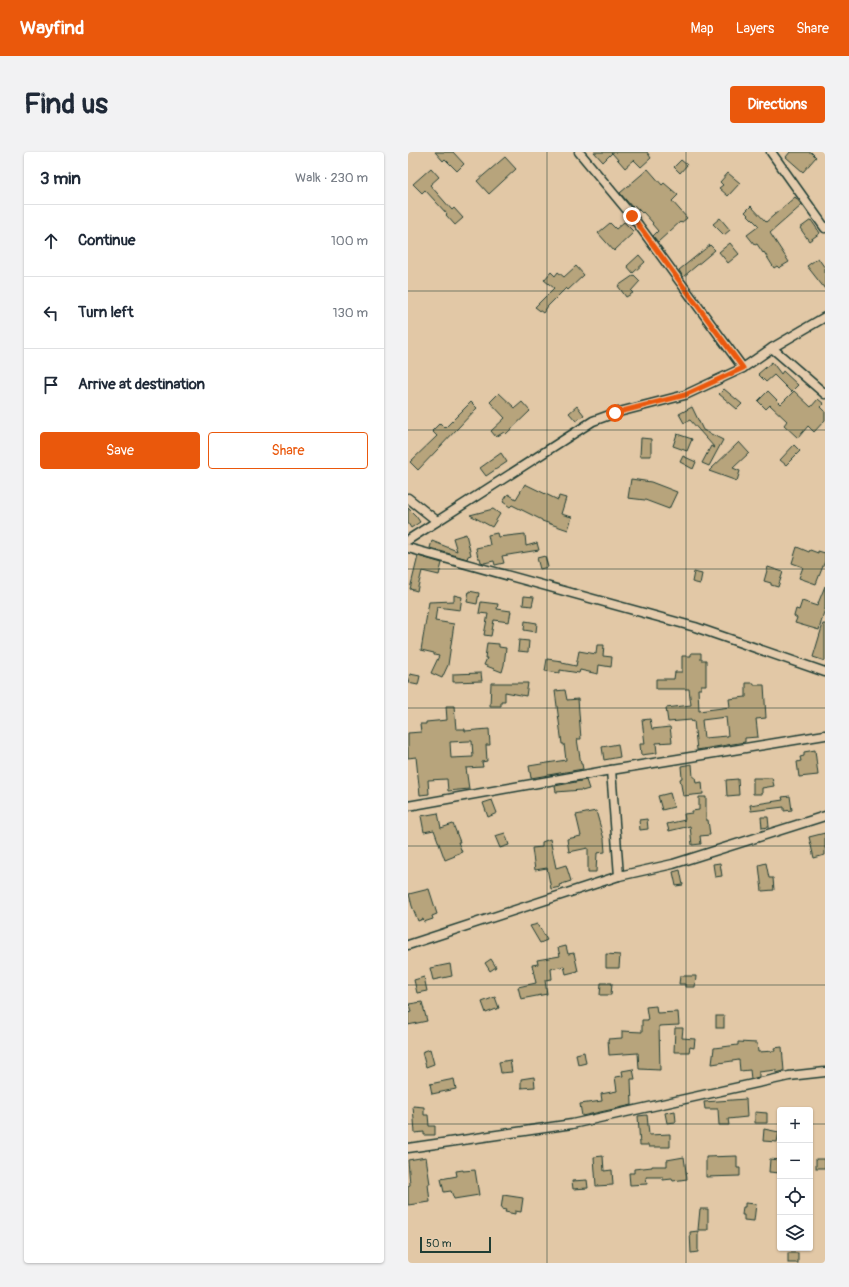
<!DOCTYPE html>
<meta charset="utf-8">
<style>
body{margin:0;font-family:Pangolin,sans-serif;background:#f2f2f3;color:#1f2937}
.controls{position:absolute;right:12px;bottom:12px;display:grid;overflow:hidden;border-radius:4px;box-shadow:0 1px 3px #0004}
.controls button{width:36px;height:36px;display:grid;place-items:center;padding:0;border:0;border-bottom:1px solid #e0e1e3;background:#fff;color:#1f2937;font:20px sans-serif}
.scale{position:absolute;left:12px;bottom:10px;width:71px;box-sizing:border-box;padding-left:4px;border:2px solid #1f3d34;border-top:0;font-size:11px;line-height:14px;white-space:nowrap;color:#1f3d34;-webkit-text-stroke:3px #e5ccad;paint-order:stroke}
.stop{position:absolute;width:12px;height:12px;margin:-9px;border:3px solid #ea580c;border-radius:50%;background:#fff}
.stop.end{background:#ea580c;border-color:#fff;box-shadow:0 1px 4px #0008}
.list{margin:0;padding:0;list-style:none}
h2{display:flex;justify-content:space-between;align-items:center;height:52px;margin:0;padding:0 16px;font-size:17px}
h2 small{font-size:13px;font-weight:400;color:#747a83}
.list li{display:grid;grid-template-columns:26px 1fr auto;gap:12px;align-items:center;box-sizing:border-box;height:72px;padding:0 16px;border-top:1px solid #e0e1e3}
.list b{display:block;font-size:15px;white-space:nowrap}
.list em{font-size:13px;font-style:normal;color:#747a83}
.actions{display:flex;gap:8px;padding:12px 16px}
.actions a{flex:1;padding:9px 0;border:1px solid #ea580c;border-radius:4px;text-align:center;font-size:14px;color:#ea580c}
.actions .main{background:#ea580c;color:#fff}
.icon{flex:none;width:22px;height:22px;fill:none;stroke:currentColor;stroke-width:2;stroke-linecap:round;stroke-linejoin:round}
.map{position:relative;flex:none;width:417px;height:1111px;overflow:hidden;border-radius:4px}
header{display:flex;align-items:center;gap:24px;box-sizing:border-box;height:56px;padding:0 20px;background:#ea580c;color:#fff}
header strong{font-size:19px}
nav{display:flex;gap:22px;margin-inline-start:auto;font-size:14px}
.intro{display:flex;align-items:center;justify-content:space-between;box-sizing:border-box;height:96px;padding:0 24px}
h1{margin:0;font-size:28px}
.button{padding:10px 18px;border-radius:4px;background:#ea580c;color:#fff;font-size:14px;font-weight:700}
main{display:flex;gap:24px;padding:0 24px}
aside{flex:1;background:#fff;border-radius:4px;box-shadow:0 1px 3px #0004}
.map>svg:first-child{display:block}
.building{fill:#b7a47b;stroke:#1f3d34;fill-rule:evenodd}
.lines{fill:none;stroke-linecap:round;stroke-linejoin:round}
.minor-casing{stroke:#1f3d34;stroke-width:11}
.minor{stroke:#e5ccad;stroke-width:8}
.route{stroke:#ea580c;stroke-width:5}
.grid{fill:none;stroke:#1f3d34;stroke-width:1;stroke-opacity:0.55}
</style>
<header>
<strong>Wayfind</strong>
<nav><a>Map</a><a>Layers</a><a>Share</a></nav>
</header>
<div class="intro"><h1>Find us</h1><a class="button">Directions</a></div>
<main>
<aside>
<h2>3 min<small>Walk · 230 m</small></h2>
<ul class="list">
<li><svg class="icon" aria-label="ahead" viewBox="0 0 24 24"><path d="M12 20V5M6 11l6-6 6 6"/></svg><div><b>Continue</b></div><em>100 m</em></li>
<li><svg class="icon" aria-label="left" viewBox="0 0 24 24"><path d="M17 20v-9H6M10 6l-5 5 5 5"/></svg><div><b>Turn left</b></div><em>130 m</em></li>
<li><svg class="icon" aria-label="arrive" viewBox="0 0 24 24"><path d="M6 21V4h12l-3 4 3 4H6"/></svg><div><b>Arrive at destination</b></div></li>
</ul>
<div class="actions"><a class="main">Save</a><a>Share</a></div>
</aside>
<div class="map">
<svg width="417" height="1111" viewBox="0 0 417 1111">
<rect width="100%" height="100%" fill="#e2c8a6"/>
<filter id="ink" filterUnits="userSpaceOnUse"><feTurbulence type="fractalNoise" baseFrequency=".025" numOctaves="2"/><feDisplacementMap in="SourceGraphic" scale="8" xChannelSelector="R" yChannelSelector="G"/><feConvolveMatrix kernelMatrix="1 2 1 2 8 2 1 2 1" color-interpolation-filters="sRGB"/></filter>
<g filter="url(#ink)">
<!-- building -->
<g class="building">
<polygon points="27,0 45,0 56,12 49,19 37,7 35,9"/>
<polygon points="186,0 239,0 243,6 233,15 226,8 217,16 204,1 195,10"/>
<polygon points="382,0 403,0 408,5 395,20 378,5"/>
<polygon points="97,5 108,17 81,42 69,29"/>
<polygon points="273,8 279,13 272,21 266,15"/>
<polygon points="23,16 31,25 22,33 44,58 46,56 55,66 47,73 38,63 39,62 17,38 14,41 5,32"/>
<polygon points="240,17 254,33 256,31 270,43 264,49 279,66 273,71 272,70 250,90 245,84 250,79 244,72 245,71 235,60 234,61 226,53 224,55 212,41"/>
<polygon points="320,21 332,31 320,44 311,36 315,33 312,30"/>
<polygon points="387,45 394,53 362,81 381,110 371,116 369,114 366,116 356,100 355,101 349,92 347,93 339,83 351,74 337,60 343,54 358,70"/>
<polygon points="312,66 322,78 316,83 305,72"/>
<polygon points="403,68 412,81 401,89 392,76"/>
<polygon points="216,70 226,80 206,99 190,81 202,71 208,77"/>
<polygon points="322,91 331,102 320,111 311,100"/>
<polygon points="302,93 307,98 275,125 271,118"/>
<polygon points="231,103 237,110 225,121 219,114"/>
<polygon points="410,106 417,116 417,137 399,114"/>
<polygon points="168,114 176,123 160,138 158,136 140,154 135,161 127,155 146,136 136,128 143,120 147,124 150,120 156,125"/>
<polygon points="226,123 232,129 223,139 225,141 218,145 210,134"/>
<polygon points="364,210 373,222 375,219 390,233 383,240 366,223 358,230 350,222"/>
<polygon points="316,237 334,252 329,257 311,242"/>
<polygon points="360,239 373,252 386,239 403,255 410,247 416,252 413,255 417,259 417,268 406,280 400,274 390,286 376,273 379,269 362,253 358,257 350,249"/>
<polygon points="91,241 107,256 114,250 122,259 98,282 96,280 88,285 83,279 97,266 82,250"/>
<polygon points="63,250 69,256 10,318 2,310 29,284 24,279 32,271 37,276"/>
<polygon points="169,254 176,263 168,269 161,261"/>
<polygon points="284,255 295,278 315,288 301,314 294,311 303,294 307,296 282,268 276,271 271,262"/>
<polygon points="269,282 284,287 279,299 265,294"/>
<polygon points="233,286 243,287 243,304 232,304"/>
<polygon points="331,290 341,301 325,316 332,319 329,329 301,319"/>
<polygon points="386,293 392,299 378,313 372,308"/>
<polygon points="93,301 99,310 78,324 72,316"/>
<polygon points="275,304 288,310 285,317 272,310"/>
<polygon points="223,327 243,330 269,340 261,357 237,348 220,346"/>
<polygon points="117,332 150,348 151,344 158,346 153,362 164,365 160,378 134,369 134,368 104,353 102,355 95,350 100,342 108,347"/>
<polygon points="0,356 8,364 12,370 3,376 0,371"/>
<polygon points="85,357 92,362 84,375 62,363"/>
<polygon points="89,381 90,385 117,382 118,394 129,391 131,398 94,404 96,411 87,413 86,409 76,411 73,410 72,406 70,406 68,396 82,393 80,383"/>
<polygon points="58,382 63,403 60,404 59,407 22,396 24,389 49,399 45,386"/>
<polygon points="389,395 401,400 402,398 410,401 410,399 417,401 417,409 408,432 391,426 395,415 384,411"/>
<polygon points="10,404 34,411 31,423 14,419 9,439 2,437"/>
<polygon points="137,404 140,415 132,417 129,406"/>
<polygon points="360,415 375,420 370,435 363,433 363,431 356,429"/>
<polygon points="286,420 294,422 292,432 284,430"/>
<polygon points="417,434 417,456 411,478 387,471 389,466 386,464 388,457 391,458 394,449 409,454"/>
<polygon points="61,439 71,441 69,452 59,450"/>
<polygon points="46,443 54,445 52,458 29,455 27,469 46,472 40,513 34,526 23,521 31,504 26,503 26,501 13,498 21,450 46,449"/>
<polygon points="116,444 126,445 124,454 115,453"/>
<polygon points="73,450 90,452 89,457 103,459 101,470 86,468 83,484 76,483 80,462 71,461"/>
<polygon points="117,469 129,471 128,480 116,478"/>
<polygon points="415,472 417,472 417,509 405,505"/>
<polygon points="111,488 121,489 120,500 110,499"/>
<polygon points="79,491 91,492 91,495 98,496 96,513 94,520 76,513 79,506 77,506"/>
<polygon points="189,493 196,493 195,504 204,505 203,515 191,513 190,522 172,518 171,521 152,518 152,521 137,519 139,507 154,509 154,511 168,514 171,499 188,502"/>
<path d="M283,501H293V508H298V533H293V537H290L291,559L322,555L321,547L338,545V531H346V533H356L358,566L348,567L350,585L337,586V590L289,598L286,569L284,570L283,568L260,570L258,556L283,553L281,537H248V527H266L267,520H274V504H283ZM318,565L320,584L296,586L294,568Z"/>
<polygon points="73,521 74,529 45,530 45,522"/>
<polygon points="2,522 12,524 10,533 0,531"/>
<polygon points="83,531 120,531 118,544 97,540 97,549 93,549 93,554 82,554"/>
<polygon points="157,538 159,548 170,547 173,587 169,587 173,612 174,612 175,617 123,626 121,614 158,608 156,592 154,592 147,539"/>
<path d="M38,554H46L48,577H57V579L81,577L82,593H78L79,609L74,610L75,615L58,616L61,637L40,639L39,627L20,628L21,642L12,643L8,605L0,606V581L13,580L12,572H18V570L39,568ZM61,589H64L65,605L43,606L42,590Z"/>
<polygon points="242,567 244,577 262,575 264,590 248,591 249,601 233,603 232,592 237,592 234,568"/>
<polygon points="210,592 212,605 196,608 194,595"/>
<polygon points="407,598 410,623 391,625 389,610 393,609 392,605 396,604 396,600"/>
<polygon points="284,612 285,625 287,625 288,631 294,630 295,642 275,644 272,627 274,626 273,614"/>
<polygon points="345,626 364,626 366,634 354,636 354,642 345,642"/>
<polygon points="330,627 331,643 319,644 318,628"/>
<polygon points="178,628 181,637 174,639 174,638 148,640 147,634"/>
<polygon points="262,641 266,655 254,658 250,644"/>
<polygon points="382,644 384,658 376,659 376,655 343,659 342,653 375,648 374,645"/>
<polygon points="291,645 298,645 298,668 300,668 302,683 292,684 293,692 284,693 282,674 261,679 259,672 277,668 276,662 284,661 284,659 291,658"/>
<polygon points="84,648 89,661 80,665 75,651"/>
<polygon points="188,659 196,687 197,700 189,701 188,720 180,720 180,696 161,700 159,687 173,684 168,663"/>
<polygon points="30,661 33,676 45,672 52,690 50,690 54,700 46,703 47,704 37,708 26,678 16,680 13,664"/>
<polygon points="353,665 360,665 361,675 354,676"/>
<polygon points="239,667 240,677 232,678 231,668"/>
<polygon points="97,681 101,693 92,696 87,684"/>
<polygon points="417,681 417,703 406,706 401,685"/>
<polygon points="142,687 148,716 158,713 163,729 151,733 152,735 143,737 139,716 127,718 124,696 134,695 134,690"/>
<polygon points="312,711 314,724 307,725 305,712"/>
<polygon points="358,711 361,726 365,726 366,738 354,739 351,713"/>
<polygon points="272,718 275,733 268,734 265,720"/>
<polygon points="21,737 29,762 24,764 25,767 16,770 15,767 10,769 4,754 1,742"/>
<polygon points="130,772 139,788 132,791 122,774"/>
<polygon points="158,794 160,802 166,801 170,819 158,822 156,814 143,817 144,827 137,828 139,842 113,847 110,835 128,831 124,813 130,812 129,808 152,804 150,796"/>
<polygon points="198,802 212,803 211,816 198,816"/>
<polygon points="83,807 88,815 82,819 77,811"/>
<polygon points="42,812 44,824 25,828 22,816"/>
<polygon points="272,824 288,824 287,835 277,835 277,832 271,832"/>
<polygon points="16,825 19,839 9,841 6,828"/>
<polygon points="193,831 204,831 203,843 192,843"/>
<polygon points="87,845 91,856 78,861 74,850"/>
<polygon points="14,850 19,869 0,873 0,861 3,860 1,852"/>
<polygon points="248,854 249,861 270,860 271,873 251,874 252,918 231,917 230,901 201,903 200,887 214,886 214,879 234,880 234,868 240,868 238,855"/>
<rect x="308" y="864" width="8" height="12"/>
<polygon points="267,876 275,876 274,886 287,887 286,896 282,895 281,900 266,900"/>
<polygon points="330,890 349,891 350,900 367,899 366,896 374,895 376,919 368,921 368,918 351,920 351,925 343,927 342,918 332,919 331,908 304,912 306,896 330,893"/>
<polygon points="22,897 26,912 18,915 14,900"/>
<polygon points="176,900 178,911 170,913 168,902"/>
<polygon points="102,908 104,920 93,921 91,910"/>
<polygon points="225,917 227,927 223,927 224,953 174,964 172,952 194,949 193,942 209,939 207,925 215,924 214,919"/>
<polygon points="126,925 127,935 113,936 113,927"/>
<polygon points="46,927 48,937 24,942 22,932"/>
<polygon points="338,947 339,965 320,967 321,973 311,973 310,957 297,957 296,950"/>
<polygon points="5,954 16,955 16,963 20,963 21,974 27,974 27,983 16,983 16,980 7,981"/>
<polygon points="267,959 268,970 259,971 257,961"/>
<polygon points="347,960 359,961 359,971 347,971"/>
<polygon points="239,963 241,983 262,982 262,995 241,995 241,993 232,993 230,964"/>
<polygon points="356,977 371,980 369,990 355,989"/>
<polygon points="195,1004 196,1019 204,1018 205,1033 188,1034 186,1005"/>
<polygon points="329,1004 329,1016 332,1016 332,1024 298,1025 298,1005"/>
<polygon points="18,1005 22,1032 20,1032 22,1050 0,1053 0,1034 2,1033 0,1008"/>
<polygon points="276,1005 279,1027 265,1029 264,1027 255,1028 255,1025 238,1025 239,1032 222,1033 221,1021 226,1021 226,1017 244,1015 244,1014 259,1014 259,1008"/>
<polygon points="362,1007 372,1008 372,1021 361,1020"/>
<rect x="408" y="1007" width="9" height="9"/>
<polygon points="55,1018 55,1019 67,1018 71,1043 46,1047 43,1039 36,1040 33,1027 49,1024 48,1019"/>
<polygon points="179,1028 180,1036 165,1037 164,1029"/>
<polygon points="95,1043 115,1046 113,1060 107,1059 107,1062 97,1060 98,1058 93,1057"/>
<polygon points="337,1051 348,1052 346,1069 336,1068 336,1063 334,1063 335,1055 337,1055"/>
<polygon points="292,1057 300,1057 300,1078 290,1078"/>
<polygon points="290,1079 290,1100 283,1101 282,1080"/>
<rect x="380" y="1101" width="10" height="10"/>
</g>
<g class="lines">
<defs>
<g id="minor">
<polyline points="171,0 224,64 335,216"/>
<polyline points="363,0 417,76"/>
<polyline points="364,196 417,242"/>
<polyline points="0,346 29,369"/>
<polyline points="0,388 185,269 207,261 277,243 335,216 364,196 417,165"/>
<polyline points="0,396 287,475 417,520"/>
<polyline points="203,618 211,724"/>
<polyline points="0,654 203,618 417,583"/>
<polyline points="0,793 211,724 265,712 417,664"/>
<polyline points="0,996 164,972 381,924 417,920"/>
</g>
</defs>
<!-- minor casing -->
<use href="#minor" class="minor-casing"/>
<!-- minor -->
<use href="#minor" class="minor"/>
</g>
</g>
<g class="lines" filter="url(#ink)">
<!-- route -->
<polyline class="route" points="207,261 277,243 335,216 224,64"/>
</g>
<!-- grid -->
<path class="grid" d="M139,0V1111M278,0V1111M0,139H417M0,278H417M0,417H417M0,556H417M0,694H417M0,833H417M0,972H372M402,972H417"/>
</svg>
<div class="controls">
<button>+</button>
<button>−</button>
<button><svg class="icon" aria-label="locate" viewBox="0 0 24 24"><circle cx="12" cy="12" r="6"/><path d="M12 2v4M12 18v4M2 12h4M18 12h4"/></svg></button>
<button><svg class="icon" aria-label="layers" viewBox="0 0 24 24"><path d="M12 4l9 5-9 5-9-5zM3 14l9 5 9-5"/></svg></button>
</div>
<div class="scale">50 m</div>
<div class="stop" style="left:207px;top:261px"></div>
<div class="stop end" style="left:224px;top:64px"></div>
</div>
</main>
